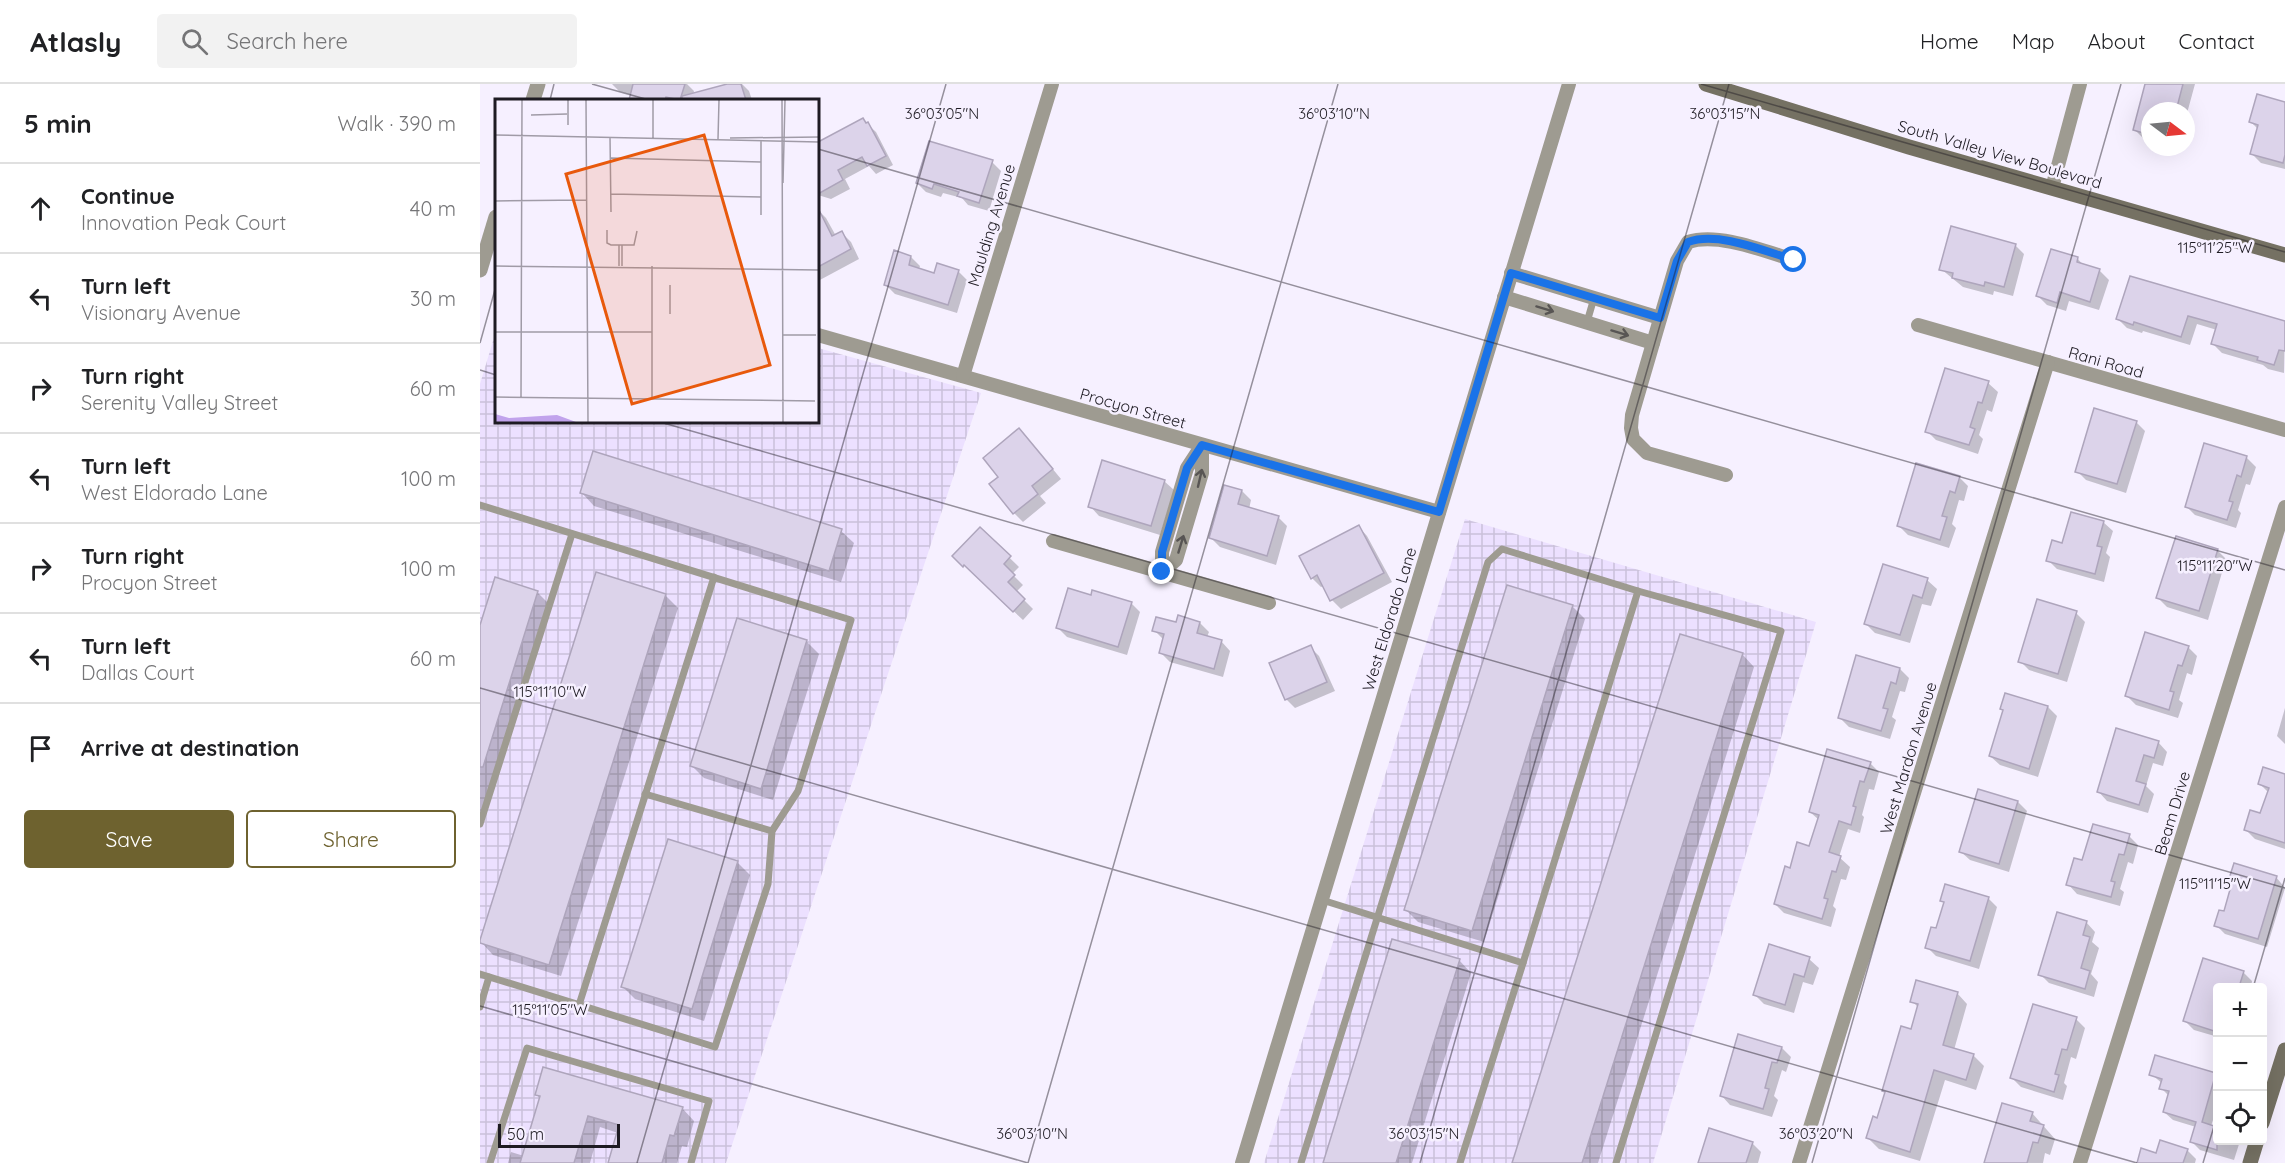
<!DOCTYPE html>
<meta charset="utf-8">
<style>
body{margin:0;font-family:Quicksand,sans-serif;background:#f2f2f2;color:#202124}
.controls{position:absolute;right:18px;bottom:18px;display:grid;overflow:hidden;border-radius:6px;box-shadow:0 6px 24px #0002}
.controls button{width:54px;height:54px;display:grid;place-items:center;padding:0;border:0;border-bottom:2px solid #e0e0e0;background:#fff;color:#202124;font:30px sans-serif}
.compass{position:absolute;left:1661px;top:18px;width:54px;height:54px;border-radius:50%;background:#fff;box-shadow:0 6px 24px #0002;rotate:106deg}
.scale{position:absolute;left:18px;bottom:15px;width:122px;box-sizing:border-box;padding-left:6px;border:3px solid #1e1b23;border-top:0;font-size:16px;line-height:21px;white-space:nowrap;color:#1e1b23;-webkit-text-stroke:4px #f6f0ff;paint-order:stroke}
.stop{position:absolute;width:18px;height:18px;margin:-14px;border:4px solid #1a73e8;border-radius:50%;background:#fff}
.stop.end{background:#1a73e8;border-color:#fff;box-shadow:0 2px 6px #0008}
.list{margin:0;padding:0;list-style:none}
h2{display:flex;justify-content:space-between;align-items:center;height:78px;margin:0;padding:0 24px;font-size:26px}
h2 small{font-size:20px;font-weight:400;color:#757577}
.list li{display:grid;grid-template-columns:39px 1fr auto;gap:18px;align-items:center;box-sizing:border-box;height:90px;padding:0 24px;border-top:2px solid #e0e0e0}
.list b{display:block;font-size:22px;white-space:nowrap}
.list p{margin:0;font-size:20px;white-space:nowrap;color:#757577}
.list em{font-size:20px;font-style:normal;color:#757577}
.actions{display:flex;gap:12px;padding:18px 24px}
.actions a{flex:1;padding:14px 0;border:2px solid #6e622f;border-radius:6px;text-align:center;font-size:21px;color:#6e622f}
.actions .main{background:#6e622f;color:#fff}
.icon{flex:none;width:33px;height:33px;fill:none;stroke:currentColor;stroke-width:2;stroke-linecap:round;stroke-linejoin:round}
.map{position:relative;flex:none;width:1805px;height:1079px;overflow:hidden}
header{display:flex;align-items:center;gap:36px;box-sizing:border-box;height:84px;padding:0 30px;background:#fff;border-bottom:2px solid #e0e0e0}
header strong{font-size:28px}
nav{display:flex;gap:33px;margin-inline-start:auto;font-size:21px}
.search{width:420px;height:54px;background:#f2f2f2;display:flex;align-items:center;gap:15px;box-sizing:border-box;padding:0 21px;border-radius:6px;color:#757577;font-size:22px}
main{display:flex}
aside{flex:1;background:#fff}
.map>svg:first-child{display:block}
.industrial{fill:url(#industrial-grid)}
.shadow{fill:#0003}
.building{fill:#dcd3ea;stroke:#aea5bc;stroke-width:1.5}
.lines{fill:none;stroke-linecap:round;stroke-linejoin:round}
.service{stroke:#9e9b91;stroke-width:7}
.minor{stroke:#9e9b91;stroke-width:14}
.tertiary{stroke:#9e9b91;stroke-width:15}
.secondary{stroke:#757163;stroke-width:15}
.oneway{stroke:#585554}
.route{stroke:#1a73e8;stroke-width:8}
.ticks{fill:none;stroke:#1e1b23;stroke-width:1.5;stroke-opacity:0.45}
.labels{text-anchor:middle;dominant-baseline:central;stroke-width:5;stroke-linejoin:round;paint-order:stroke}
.street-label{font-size:16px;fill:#1e1b23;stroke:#f6f0ff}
.inset-road{fill:none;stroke:#a09ba7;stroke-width:1.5}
.view{fill:#e8590c;fill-opacity:0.15;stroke:#e8590c;stroke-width:3}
.inset-edge{fill:none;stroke:#1e1b23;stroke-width:3}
.ticks-label{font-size:15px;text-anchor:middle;fill:#1e1b23;stroke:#f6f0ff;stroke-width:5;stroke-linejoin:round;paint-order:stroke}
</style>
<header>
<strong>Atlasly</strong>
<div class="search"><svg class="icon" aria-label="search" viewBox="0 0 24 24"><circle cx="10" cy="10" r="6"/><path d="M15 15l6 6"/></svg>Search here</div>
<nav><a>Home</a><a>Map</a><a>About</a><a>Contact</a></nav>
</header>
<main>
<aside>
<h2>5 min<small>Walk · 390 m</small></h2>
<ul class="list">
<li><svg class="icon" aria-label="ahead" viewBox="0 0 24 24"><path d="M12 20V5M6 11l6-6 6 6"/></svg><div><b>Continue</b><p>Innovation Peak Court</p></div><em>40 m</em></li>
<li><svg class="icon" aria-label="left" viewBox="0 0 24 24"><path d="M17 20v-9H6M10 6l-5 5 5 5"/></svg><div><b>Turn left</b><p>Visionary Avenue</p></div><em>30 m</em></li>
<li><svg class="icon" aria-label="right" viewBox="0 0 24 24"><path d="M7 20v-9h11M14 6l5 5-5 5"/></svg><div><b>Turn right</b><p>Serenity Valley Street</p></div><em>60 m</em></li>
<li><svg class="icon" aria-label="left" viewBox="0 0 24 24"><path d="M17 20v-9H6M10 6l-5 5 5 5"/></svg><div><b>Turn left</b><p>West Eldorado Lane</p></div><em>100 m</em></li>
<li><svg class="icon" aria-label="right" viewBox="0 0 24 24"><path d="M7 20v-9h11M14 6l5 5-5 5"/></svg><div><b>Turn right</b><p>Procyon Street</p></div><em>100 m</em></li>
<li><svg class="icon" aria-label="left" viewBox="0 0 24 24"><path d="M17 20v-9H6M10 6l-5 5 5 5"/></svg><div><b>Turn left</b><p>Dallas Court</p></div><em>60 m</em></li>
<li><svg class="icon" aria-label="arrive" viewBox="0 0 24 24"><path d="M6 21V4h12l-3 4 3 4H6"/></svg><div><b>Arrive at destination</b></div></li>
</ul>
<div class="actions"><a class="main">Save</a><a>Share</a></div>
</aside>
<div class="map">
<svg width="1805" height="1079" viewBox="0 0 1805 1079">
<defs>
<pattern id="industrial-grid" width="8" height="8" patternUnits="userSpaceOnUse" patternTransform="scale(1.5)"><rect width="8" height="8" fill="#ece0ff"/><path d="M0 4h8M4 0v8" fill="none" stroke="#cac0da"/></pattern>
</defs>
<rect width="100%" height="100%" fill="#f6f0ff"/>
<!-- industrial -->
<g class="industrial">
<polygon points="16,247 16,338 338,338 338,264 501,309 246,1079 0,1079 0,300"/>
<polygon points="985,435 1336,538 1173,1079 784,1079"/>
</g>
<!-- shadow -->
<g class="shadow">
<polygon points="132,0 207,0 214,7 212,16 150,16 152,11 139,7"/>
<polygon points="253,0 262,0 269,7 272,16 227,16 224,8"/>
<polygon points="1667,0 1715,0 1706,33 1706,27 1670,27 1670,57 1664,55 1655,46"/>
<polygon points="1805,19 1805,85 1781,79 1772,70 1778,45 1771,38"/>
<polygon points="383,36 396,48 413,81 396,90 389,82 365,95 370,105 351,115 338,111 338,60"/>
<polygon points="512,78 521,87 509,127 488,121 482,114 463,109 461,113 446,108 437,99"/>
<polygon points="338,126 346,134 356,152 362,149 371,158 379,175 338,197"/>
<polygon points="1535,161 1544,170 1533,212 1514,207 1513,211 1483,203 1461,185"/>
<polygon points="431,173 440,182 439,185 455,190 478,187 487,196 477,229 415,210 405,200"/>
<polygon points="1597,174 1604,182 1619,186 1629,196 1619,226 1589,217 1586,227 1567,221 1558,212"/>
<polygon points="1651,194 1805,238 1804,289 1788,285 1783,281 1742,269 1733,260 1737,246 1717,240 1710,261 1663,247 1662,249 1647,244 1638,235"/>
<polygon points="1508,299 1518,308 1512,328 1507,326 1499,351 1503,355 1498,370 1456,356 1447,347"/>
<polygon points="1656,338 1665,347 1646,409 1606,396 1597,387"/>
<polygon points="548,355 581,395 560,412 566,419 543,438 534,429"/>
<polygon points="1725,361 1767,374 1776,383 1770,401 1766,400 1758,426 1761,429 1756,444 1715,431 1706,422"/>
<polygon points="1479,393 1488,402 1484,417 1479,416 1472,440 1476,444 1469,464 1428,451 1419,442"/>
<polygon points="684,397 694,406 680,451 619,432 610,422"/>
<polygon points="745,402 762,407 771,416 769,425 798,433 807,442 796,481 740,463 730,453"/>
<polygon points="102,409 361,447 374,459 361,498 114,422"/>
<polygon points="1623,438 1633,447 1626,469 1630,473 1624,498 1577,485 1568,476 1583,460"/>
<polygon points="878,442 887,452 912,498 861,525 852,516 844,502 841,503 832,494"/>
<polygon points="500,445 539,483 532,490 543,501 536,508 553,525 543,536 474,472"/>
<polygon points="1737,466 1746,475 1728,536 1687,523 1678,514"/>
<polygon points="1447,496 1457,505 1451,522 1442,520 1430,559 1395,549 1386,540"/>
<polygon points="57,508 70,521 0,744 0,546"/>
<polygon points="185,511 198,524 81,892 13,871 1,858"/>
<polygon points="612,513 651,519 660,528 647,571 587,553 577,543"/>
<polygon points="1092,522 1105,535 1004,858 938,838 926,826"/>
<polygon points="1596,529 1605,538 1587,598 1549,586 1540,577"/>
<polygon points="258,536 327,558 339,570 293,716 224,694 212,682"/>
<polygon points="720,539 729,548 727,553 741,557 750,567 743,593 690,578 681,569 684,556 674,546 697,540"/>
<polygon points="830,563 839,572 855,607 815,624 806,615"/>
<polygon points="1708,563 1717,572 1712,591 1707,589 1699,616 1703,619 1698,634 1656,621 1647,612"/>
<polygon points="1262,570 1274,583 1118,1079 1033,1079"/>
<polygon points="1420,585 1429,594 1425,608 1420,607 1412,633 1416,636 1410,655 1369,643 1359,633"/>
<polygon points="1526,611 1568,623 1577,632 1558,693 1520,681 1510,672 1524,627"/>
<polygon points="1805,624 1805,660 1797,652"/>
<polygon points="1678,658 1687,668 1683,682 1673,679 1666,702 1674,710 1668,729 1627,717 1618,707"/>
<polygon points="1390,679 1399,688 1394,706 1389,705 1382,731 1384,733 1380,749 1368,745 1359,773 1370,783 1366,796 1361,795 1353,822 1356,825 1351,843 1304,829 1295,820 1311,786 1330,764 1339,736 1330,728"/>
<polygon points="1805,692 1805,765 1775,755 1766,746 1781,731 1789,709 1780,700"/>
<polygon points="1538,718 1547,727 1529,788 1490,776 1480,767"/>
<polygon points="1649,752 1658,761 1653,780 1648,778 1640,805 1644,808 1640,822 1597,810 1588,800 1603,778"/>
<polygon points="257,778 270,791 224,937 155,915 143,903"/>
<polygon points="1796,793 1805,804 1787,863 1745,850 1736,841 1745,829 1752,803 1749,800"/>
<polygon points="1508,814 1517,823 1499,885 1456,872 1447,863 1457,846 1465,820 1462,816"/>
<polygon points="1606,838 1615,848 1612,858 1619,864 1611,890 1618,898 1614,913 1569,899 1560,890"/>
<polygon points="1329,875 1339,884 1333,901 1323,898 1314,929 1284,920 1275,911"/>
<polygon points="979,876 991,889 932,1079 844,1079"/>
<polygon points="1724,876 1763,888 1772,897 1771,904 1738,904 1738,953 1714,946 1705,937"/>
<polygon points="1477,909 1487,920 1474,966 1493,971 1504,982 1496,1006 1465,996 1440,1077 1399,1065 1388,1054 1398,1036 1432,946 1439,924 1432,917"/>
<polygon points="1596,935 1605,944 1596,975 1591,973 1584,999 1587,1002 1583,1016 1541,1003 1532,994"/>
<polygon points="1302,964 1311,973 1306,988 1302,986 1294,1012 1298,1016 1292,1033 1250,1021 1241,1011"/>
<polygon points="1676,973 1738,992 1738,1021 1731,1042 1738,1044 1738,1056 1760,1057 1754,1076 1720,1066 1712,1058 1716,1043 1693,1036 1684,1028 1689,1012 1681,1004 1683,1000 1671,990"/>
<polygon points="57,1011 202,1024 214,1037 207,1063 202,1062 197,1079 130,1079 138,1049 120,1043 110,1079 28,1079 31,1068 44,1072 60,1015"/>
<polygon points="1552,1029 1575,1055 1570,1071 1565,1069 1563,1079 1506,1079"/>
<polygon points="1272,1059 1281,1068 1278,1079 1219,1079"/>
<polygon points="1707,1066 1716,1075 1715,1079 1658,1079 1677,1070"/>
</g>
<!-- building -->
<g class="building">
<polygon points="153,0 205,0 200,16 186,13 185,16 149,16"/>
<polygon points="247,0 261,0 266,16 202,16 202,12"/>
<polygon points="1665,0 1703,0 1696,27 1670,27 1670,51 1653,46"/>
<polygon points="1777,10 1805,18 1805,71 1803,79 1770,70 1778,41 1769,38"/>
<polygon points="383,34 386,39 388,38 406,72 387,82 382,73 358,86 363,96 338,110 338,58"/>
<polygon points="449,57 513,76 499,119 477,112 479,108 454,100 452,105 436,99"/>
<polygon points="338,124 352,152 362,147 371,165 338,183"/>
<polygon points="1471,142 1536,160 1524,203 1505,198 1504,202 1472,194 1473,189 1459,186"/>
<polygon points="1571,165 1598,173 1597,178 1620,185 1610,218 1580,208 1577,219 1556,212"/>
<polygon points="414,166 431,172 429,181 454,189 457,179 479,186 468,221 404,201"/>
<polygon points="1650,192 1805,237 1805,267 1799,266 1794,281 1777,276 1778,273 1731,260 1737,240 1708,232 1701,253 1654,238 1653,241 1636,235"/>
<polygon points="1465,284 1509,297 1502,319 1498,318 1490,343 1495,345 1489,361 1445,348"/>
<polygon points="1614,324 1657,337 1637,400 1595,388"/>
<polygon points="539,344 573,385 552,402 558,410 533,430 509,400 518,393 503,374"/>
<polygon points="1724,359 1767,372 1761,393 1757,391 1749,417 1753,418 1747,436 1705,423"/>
<polygon points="113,367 362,445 349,487 100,409"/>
<polygon points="622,376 685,396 671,442 608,423"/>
<polygon points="1436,379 1480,392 1475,409 1470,407 1462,432 1467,433 1460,456 1417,442"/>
<polygon points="744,401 762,406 758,420 799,432 787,472 729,454"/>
<polygon points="1591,428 1624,437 1617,462 1622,463 1615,490 1566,477 1572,456 1582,459"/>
<polygon points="879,441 904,489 850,517 837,491 831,495 819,472"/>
<polygon points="500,443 531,472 524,480 535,491 528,498 545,515 533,528 484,481 483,483 472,472"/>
<polygon points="1696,452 1738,465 1719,527 1676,514"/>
<polygon points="1403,480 1448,494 1442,514 1433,511 1420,551 1384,540"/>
<polygon points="116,488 186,510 69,881 0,859 0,856"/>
<polygon points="15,493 58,507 3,683 0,683 0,541"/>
<polygon points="1027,501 1093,521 992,847 924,826"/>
<polygon points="588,504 611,511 612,506 652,518 638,563 576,544"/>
<polygon points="1557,515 1597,527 1578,590 1538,578"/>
<polygon points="698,531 720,538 717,549 742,556 734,585 679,569 684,550 672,547 676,533 696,538"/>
<polygon points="257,534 327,556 281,705 210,682"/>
<polygon points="1665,548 1709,562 1702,582 1698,581 1690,607 1694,608 1689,626 1645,612"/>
<polygon points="1200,550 1263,569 1102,1079 1032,1079"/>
<polygon points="831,561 847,598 805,616 789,579"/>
<polygon points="1376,571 1420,584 1416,600 1411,598 1403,624 1408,625 1401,647 1358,634"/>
<polygon points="1525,609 1568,622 1549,685 1509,672 1523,626 1520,625"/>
<polygon points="1636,644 1679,657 1674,674 1664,671 1656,697 1666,700 1659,721 1617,708"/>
<polygon points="1347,665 1391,678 1384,698 1380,697 1373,722 1376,723 1371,741 1359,737 1349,768 1361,772 1356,788 1352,787 1344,814 1348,815 1342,835 1294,820 1305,782 1310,784 1317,758 1329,762 1339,731 1329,728"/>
<polygon points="1783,683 1805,690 1805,759 1764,746 1770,726 1780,729 1789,704 1778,700"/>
<polygon points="1498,705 1538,717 1519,780 1479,768"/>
<polygon points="1613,740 1650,750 1644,771 1639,770 1631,797 1635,798 1631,813 1586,801 1594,774 1602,776"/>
<polygon points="188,755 258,777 212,925 141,903"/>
<polygon points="1754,779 1797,792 1778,855 1734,842 1739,826 1744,827 1751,802 1747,801"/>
<polygon points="1465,800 1509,813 1490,877 1445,864 1451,843 1456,844 1464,818 1460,817"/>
<polygon points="1577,828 1607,837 1603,851 1610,853 1601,884 1610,887 1605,905 1558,891"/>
<polygon points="912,855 980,875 916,1079 843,1079"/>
<polygon points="1289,860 1330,873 1324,893 1314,890 1305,921 1273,911"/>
<polygon points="1723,874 1764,887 1759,903 1737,903 1737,948 1703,937"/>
<polygon points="1436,896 1478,908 1463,961 1494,970 1486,996 1454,986 1430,1068 1386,1054 1393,1032 1397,1034 1405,1008 1402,1007 1421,942 1431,945 1438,920 1430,918"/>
<polygon points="1553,920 1597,933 1587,966 1582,965 1575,990 1579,991 1574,1008 1530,994"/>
<polygon points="1258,950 1302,963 1297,979 1292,978 1285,1004 1289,1005 1283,1025 1240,1012"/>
<polygon points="1675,971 1736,989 1722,1038 1737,1043 1737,1066 1710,1058 1716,1038 1683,1028 1689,1007 1679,1005 1682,995 1669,991"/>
<polygon points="63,983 203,1023 194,1052 190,1051 182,1079 128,1079 139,1041 108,1032 94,1079 40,1079 60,1012 55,1011"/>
<polygon points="1522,1019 1553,1028 1550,1037 1564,1041 1558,1059 1553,1058 1547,1079 1504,1079"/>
<polygon points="1229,1044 1273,1058 1266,1079 1218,1079"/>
<polygon points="1680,1056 1708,1065 1703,1079 1657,1079 1661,1064 1676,1069"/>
</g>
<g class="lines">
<!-- service -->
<g class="service">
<polyline points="1107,238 1114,214"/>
<polyline points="0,421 371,536 318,707 292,747 288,800 235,963 0,890"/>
<polyline points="165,710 292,747"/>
<polyline points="0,740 92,450"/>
<polyline points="99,921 234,493"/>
<polyline points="0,923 9,893"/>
<polyline points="10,1079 47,964 229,1017 211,1079"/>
<polyline points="821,1079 1008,478 1022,465 1158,507 1043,879 842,816"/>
<polyline points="980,1079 1043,879"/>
<polyline points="1136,1079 1301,547 1158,507"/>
</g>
<!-- minor -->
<g class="minor">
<polyline points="1572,104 1600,0"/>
<polyline points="1031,189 1180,234"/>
<polyline points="1024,213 1173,259"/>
<polyline points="1438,241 1805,346"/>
<polyline points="338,251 959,428"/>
<polyline points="483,292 572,0"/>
<path d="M1246,391L1167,369L1153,355L1151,344L1152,331L1197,177L1208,158C1238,148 1284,167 1314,176"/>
<polyline points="573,457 789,519"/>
<polyline points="682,488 696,476 722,389 722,361"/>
<polyline points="682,488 682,468 707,384 722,361"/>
<polyline points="762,1079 1089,0"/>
<polyline points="1319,1079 1568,278"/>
<polyline points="1600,1079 1805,423"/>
</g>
<!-- tertiary -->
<g class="tertiary">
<polyline points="53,16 58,0"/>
<polyline points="0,186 16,133"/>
</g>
<!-- secondary -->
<g class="secondary">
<polyline points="1226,0 1429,63 1805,171"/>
<polyline points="1782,1039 1805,966"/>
<polyline points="1770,1079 1777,1056"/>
</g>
</g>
<!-- one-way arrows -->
<defs><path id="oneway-shaft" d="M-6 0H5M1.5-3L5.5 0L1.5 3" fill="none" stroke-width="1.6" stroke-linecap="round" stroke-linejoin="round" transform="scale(1.5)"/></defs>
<g class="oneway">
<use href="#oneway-shaft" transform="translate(1065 225) rotate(17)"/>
<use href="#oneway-shaft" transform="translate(1140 249) rotate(17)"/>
<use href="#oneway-shaft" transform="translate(720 394) rotate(-77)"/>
<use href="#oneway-shaft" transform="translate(701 460) rotate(-73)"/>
</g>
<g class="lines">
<!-- route -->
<path class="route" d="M682,488V468L707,384L722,361L959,428L1031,189L1180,234L1197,177L1208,158C1238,147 1284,167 1314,176"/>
</g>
<!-- ticks -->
<path class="ticks" d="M112,0L169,16M1221,0L1805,168M70,16L74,0M338,65L1805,486M0,259L16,202M0,286L16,291M180,338L1805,804M0,604L1657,1079M1773,904L1805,794M0,922L548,1079M157,1079L466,0M548,1079L858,0M940,1079L1249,0M1332,1079L1641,0M1723,1079L1738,1029"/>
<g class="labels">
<!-- street labels -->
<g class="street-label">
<text transform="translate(1520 70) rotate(16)">South Valley View Boulevard</text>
<text transform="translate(511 141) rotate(-73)">Maulding Avenue</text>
<text transform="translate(1626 278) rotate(16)">Rani Road</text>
<text transform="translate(653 324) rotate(16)">Procyon Street</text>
<text transform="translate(909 535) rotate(-73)">West Eldorado Lane</text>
<text transform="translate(1428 674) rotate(-73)">West Mardon Avenue</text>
<text transform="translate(1692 729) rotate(-73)">Beam Drive</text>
</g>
</g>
<!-- overview -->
<g transform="translate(15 15)">
<rect width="324" height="324" fill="#f6f0ff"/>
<path d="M0,315L14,319L62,316L81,323H0Z" fill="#c1a3ec"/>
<path class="inset-road" d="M73,1V26M91,1L93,323M287,1L288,323M36,16L72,15M0,36L324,43M115,38L116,113M158,39V1M235,39L324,38M223,40L224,1M266,42V116M116,59L266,63M288,84L290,1M116,95L266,98M0,102L91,101M112,131V144L116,146H139L142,132M0,167L324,171M124,167V146M127,167V146M157,167V298M175,215V186M0,233H157M288,236H321M0,298L320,302M26,298L27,1"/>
<path class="view" d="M209,36L275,266L137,305L71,75Z"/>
<rect width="324" height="324" class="inset-edge"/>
</g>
<g class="ticks-label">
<text x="462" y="35">36°03'05"N</text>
<text x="854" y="35">36°03'10"N</text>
<text x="1245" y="35">36°03'15"N</text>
<text x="1735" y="169">115°11'25"W</text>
<text x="1735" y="487">115°11'20"W</text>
<text x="70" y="613">115°11'10"W</text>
<text x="1735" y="805">115°11'15"W</text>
<text x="70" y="931">115°11'05"W</text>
<text x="552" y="1055">36°03'10"N</text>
<text x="944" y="1055">36°03'15"N</text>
<text x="1336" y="1055">36°03'20"N</text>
</g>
</svg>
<div class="controls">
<button>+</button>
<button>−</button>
<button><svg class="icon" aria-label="locate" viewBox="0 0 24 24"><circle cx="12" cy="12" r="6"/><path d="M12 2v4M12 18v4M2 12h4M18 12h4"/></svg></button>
</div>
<svg class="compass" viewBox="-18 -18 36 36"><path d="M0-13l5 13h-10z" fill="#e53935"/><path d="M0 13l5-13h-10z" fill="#757577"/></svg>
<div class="scale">50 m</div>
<div class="stop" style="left:1314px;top:176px"></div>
<div class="stop end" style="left:682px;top:488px"></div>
</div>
</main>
